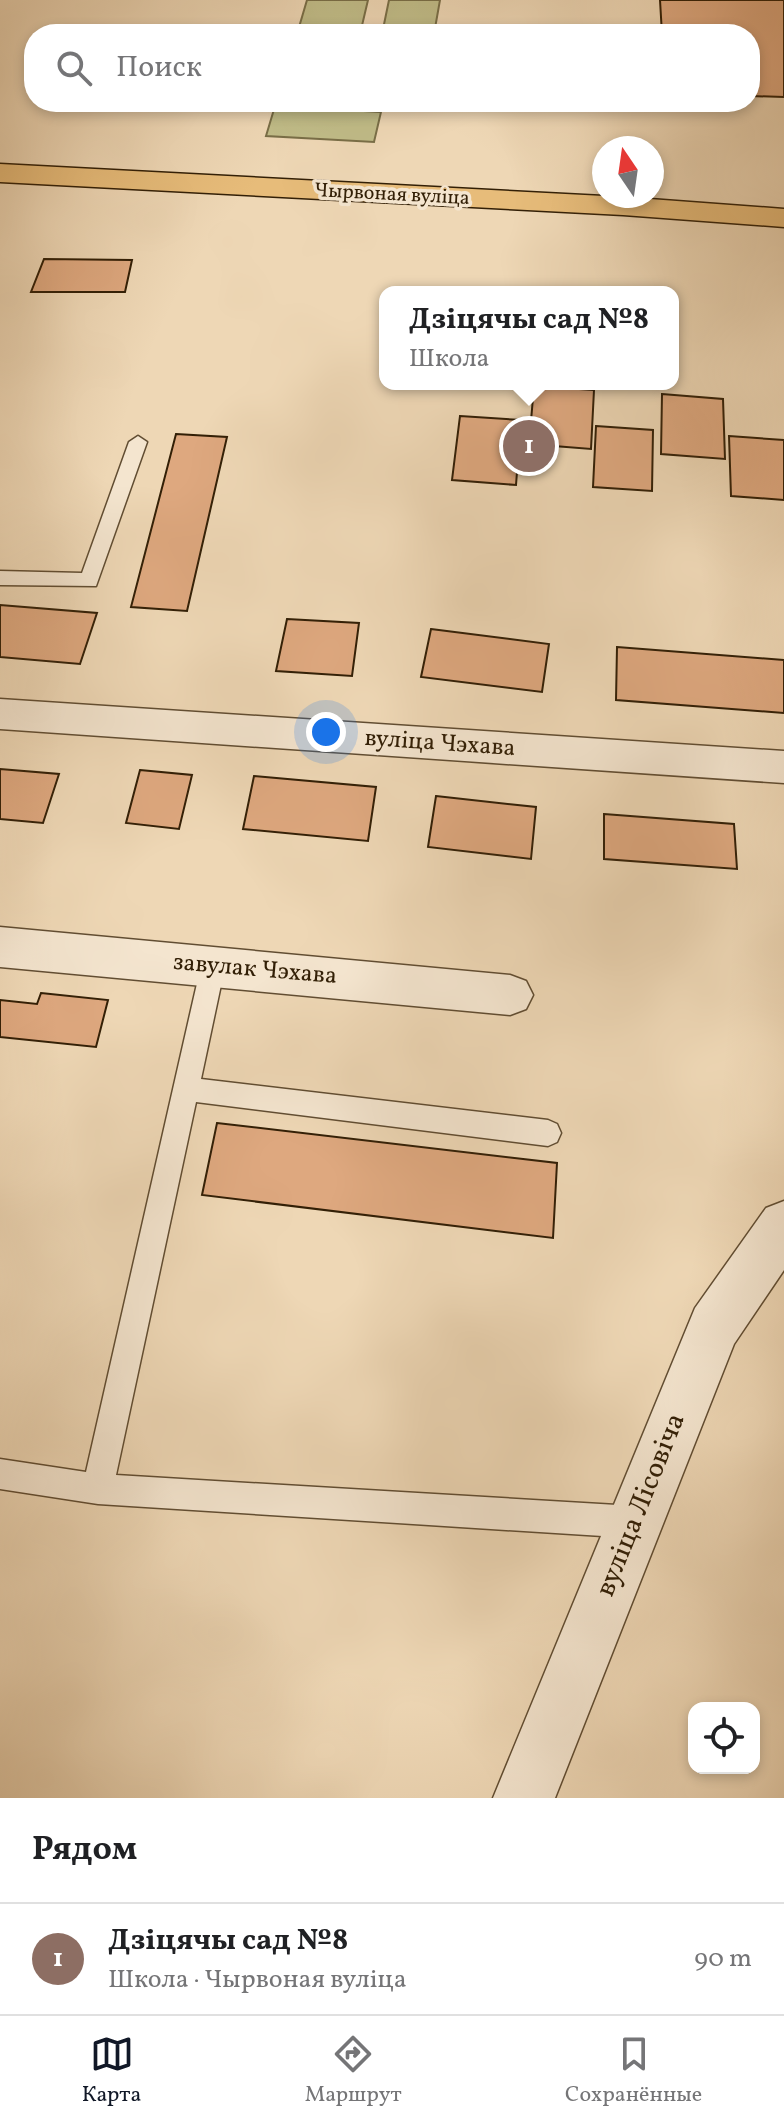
<!DOCTYPE html>
<html lang="ru">
<meta charset="utf-8">
<style>
body{margin:0;font-family:Vollkorn,serif;background:#f2f2f2;color:#202124}
.controls{position:absolute;right:24px;bottom:24px;display:grid;overflow:hidden;border-radius:16px;box-shadow:0 4px 12px #0003}
.controls button{width:72px;height:72px;display:grid;place-items:center;padding:0;border:0;border-bottom:2px solid #e0e0e0;background:#fff;color:#202124;font:40px sans-serif}
.compass{position:absolute;left:592px;top:136px;width:72px;height:72px;border-radius:50%;background:#fff;box-shadow:0 4px 12px #0003;rotate:347deg}
.you{position:absolute;left:326px;top:732px;width:28px;height:28px;margin:-20px;border:6px solid #fff;border-radius:50%;background:#1a73e8;box-shadow:0 0 0 12px #1a73e833}
.badge{display:grid;place-items:center;width:52px;height:52px;border-radius:50%;background:#111827;color:#fff;font-size:26px;font-weight:700}
.pin{position:absolute;translate:-50% -50%;border:4px solid #fff;box-shadow:0 2px 8px #0006}
.popup{position:absolute;left:379px;top:286px;width:300px;height:104px;box-sizing:border-box;display:grid;place-content:center;border-radius:16px;background:#fff;filter:drop-shadow(0 2px 6px #0005);font-size:26px;white-space:nowrap;color:#757577}
.popup b{font-size:30px;color:#202124}
.popup::after{content:'';position:absolute;left:50%;top:100%;margin-left:-16px;border:16px solid transparent;border-top-color:#fff}
.list{margin:0;padding:0;list-style:none}
h2{display:flex;justify-content:space-between;align-items:center;height:104px;margin:0;padding:0 32px;font-size:34px}
h2 small{font-size:26px;font-weight:400;color:#757577}
.list li{display:grid;grid-template-columns:52px 1fr auto;gap:24px;align-items:center;box-sizing:border-box;height:112px;padding:0 32px;border-top:2px solid #e0e0e0}
.list b{display:block;font-size:30px;white-space:nowrap}
.list p{margin:0;font-size:26px;white-space:nowrap;color:#757577}
.list em{font-size:26px;font-style:normal;color:#757577}
.icon{flex:none;width:44px;height:44px;fill:none;stroke:currentColor;stroke-width:2;stroke-linecap:round;stroke-linejoin:round}
.map{position:relative;flex:none;width:784px;height:1798px;overflow:hidden}
.search{position:absolute;background:#fff;box-shadow:0 4px 12px #0003;left:24px;right:24px;top:24px;height:88px;display:flex;align-items:center;gap:20px;box-sizing:border-box;padding:0 28px;border-radius:32px;color:#757577;font-size:30px}
.sheet{height:216px;background:#fff}
nav{display:flex;justify-content:space-around;align-items:center;box-sizing:border-box;height:112px;border-top:2px solid #e0e0e0;background:#fff;font-size:22px;color:#757577}
nav a{display:grid;justify-items:center;gap:4px}
nav .on{color:#111827}
.map>svg:first-child{display:block}
.green{fill:#c0bc88;stroke:#796e47;stroke-width:2}
.building{fill:#dea87f;stroke:#321f06;stroke-width:2}
.lines{fill:none;stroke-linecap:round;stroke-linejoin:round}
.service-casing{stroke:#614d32;stroke-width:3}
.minor-casing{stroke:#614d32;stroke-width:3}
.tertiary-casing{stroke:#614d32;stroke-width:3}
.primary-casing{stroke:#321f06;stroke-width:3}
.service{fill:#f4e5cf;fill-rule:evenodd}
.minor{fill:#f4e5cf;fill-rule:evenodd}
.tertiary{fill:#f4e5cf;fill-rule:evenodd}
.primary{fill:#e7bc7a;fill-rule:evenodd}
.labels{text-anchor:middle;dominant-baseline:central;stroke-width:7;stroke-linejoin:round;paint-order:stroke}
.far-street-label{font-size:20px;fill:#321f06;stroke:#f4e5cf}
.street-label{font-size:24px;fill:#321f06;stroke:#f4e5cf}
.near-street-label{font-size:28px;fill:#321f06;stroke:#f4e5cf}
</style>
<div class="map">
<svg width="784" height="1798" viewBox="0 0 784 1798">
<rect width="100%" height="100%" fill="#eed7b5"/>
<filter id="stains"><feTurbulence type="fractalNoise" baseFrequency=".0025" numOctaves="4"/><feColorMatrix values="0 0 0 0 .2 0 0 0 0 .09 0 0 0 0 .02 0 0 0 .5 -.17"/></filter>
<radialGradient id="worn" r=".72"><stop offset=".6" stop-color="#630" stop-opacity="0"/><stop offset="1" stop-color="#630" stop-opacity=".3"/></radialGradient>
<!-- green -->
<g class="green">
<polygon points="307,0 368,0 360,34 297,34"/>
<polygon points="389,0 440,0 434,34 382,34"/>
<polygon points="275,106 381,112 374,142 266,136"/>
</g>
<!-- building -->
<g class="building">
<polygon points="660,0 784,0 784,97 750,96 750,34 662,34"/>
<polygon points="44,259 132,260 125,292 31,292"/>
<polygon points="534,386 594,390 591,449 529,444"/>
<polygon points="662,394 723,399 725,459 661,454"/>
<polygon points="460,416 521,420 516,485 452,480"/>
<polygon points="596,426 653,430 652,491 593,487"/>
<polygon points="176,434 227,437 187,611 131,607"/>
<polygon points="729,436 784,440 784,500 731,496"/>
<polygon points="0,605 97,613 80,664 0,657"/>
<polygon points="287,619 359,623 352,676 276,671"/>
<polygon points="431,629 549,644 542,692 421,677"/>
<polygon points="617,647 784,660 784,713 616,700"/>
<polygon points="0,769 59,774 43,823 0,819"/>
<polygon points="140,770 192,775 179,829 126,823"/>
<polygon points="254,776 376,787 368,841 243,829"/>
<polygon points="436,796 536,807 531,859 428,847"/>
<polygon points="604,814 734,824 737,869 604,859"/>
<polygon points="41,993 108,1000 96,1047 0,1037 0,1000 37,1004"/>
<polygon points="217,1123 557,1163 553,1238 202,1195"/>
</g>
<g class="lines">
<defs>
<g id="service">
<polygon points="138,436 147,442 96,586 0,585 0,571 82,573 129,442"/>
<polygon points="213,955 222,958 225,966 201,1079 548,1120 557,1124 561,1133 557,1142 548,1146 196,1102 116,1475 634,1506 645,1511 650,1522 645,1533 634,1538 98,1504 0,1489 0,1459 86,1472 201,966 204,958"/>
</g>
<g id="minor">
<polygon points="0,927 510,975 526,981 533,995 526,1009 510,1015 0,967"/>
<polygon points="784,1201 784,1270 734,1344 555,1798 493,1798 695,1308 766,1208"/>
</g>
<polygon id="tertiary" points="0,699 784,751 784,783 0,729"/>
<polygon id="primary" points="0,164 623,197 784,209 784,227 623,215 0,182"/>
</defs>
<!-- service casing -->
<use href="#service" class="service-casing"/>
<!-- minor casing -->
<use href="#minor" class="minor-casing"/>
<!-- tertiary casing -->
<use href="#tertiary" class="tertiary-casing"/>
<!-- primary casing -->
<use href="#primary" class="primary-casing"/>
<!-- service -->
<use href="#service" class="service"/>
<!-- minor -->
<use href="#minor" class="minor"/>
<!-- tertiary -->
<use href="#tertiary" class="tertiary"/>
<!-- primary -->
<use href="#primary" class="primary"/>
</g>
<g class="labels">
<!-- far-street labels -->
<g class="far-street-label">
<text transform="translate(392 195) rotate(3)">Чырвоная вуліца</text>
</g>
<!-- street labels -->
<g class="street-label">
<text transform="translate(440 744) rotate(4)">вуліца Чэхава</text>
<text transform="translate(255 970) rotate(5)">завулак Чэхава</text>
</g>
<!-- near-street labels -->
<g class="near-street-label">
<text transform="translate(641 1505) rotate(-68)">вуліца Лісовіча</text>
</g>
</g>
<rect width="100%" height="100%" filter="url(#stains)"/>
<rect width="100%" height="100%" fill="url(#worn)"/>
</svg>
<div class="controls">
<button><svg class="icon" aria-label="locate" viewBox="0 0 24 24"><circle cx="12" cy="12" r="6"/><path d="M12 2v4M12 18v4M2 12h4M18 12h4"/></svg></button>
</div>
<svg class="compass" viewBox="-18 -18 36 36"><path d="M0-13l5 13h-10z" fill="#e53935"/><path d="M0 13l5-13h-10z" fill="#757577"/></svg>
<div class="you"></div>
<div class="pin badge" style="left:529px;top:446px;background:#8d6e63">1</div>
<div class="popup"><b>Дзіцячы сад №8</b>Школа</div>
<div class="search"><svg class="icon" aria-label="search" viewBox="0 0 24 24"><circle cx="10" cy="10" r="6"/><path d="M15 15l6 6"/></svg>Поиск</div>
</div>
<section class="sheet">
<h2>Рядом<small></small></h2>
<ul class="list">
<li><span class="badge" style="background:#8d6e63">1</span><div><b>Дзіцячы сад №8</b><p>Школа · Чырвоная вуліца</p></div><em>90 m</em></li>
</ul>
</section>
<nav>
<a class="on"><svg class="icon" aria-label="map" viewBox="0 0 24 24"><path d="M3 6l6-2 6 2 6-2v14l-6 2-6-2-6 2zM9 4v14M15 6v14"/></svg>Карта</a>
<a><svg class="icon" aria-label="directions" viewBox="0 0 24 24"><path d="M12 3l9 9-9 9-9-9zM9 14v-3h6M13 9l2 2-2 2"/></svg>Маршрут</a>
<a><svg class="icon" aria-label="saved" viewBox="0 0 24 24"><path d="M7 4h10v16l-5-4-5 4z"/></svg>Сохранённые</a>
</nav>
